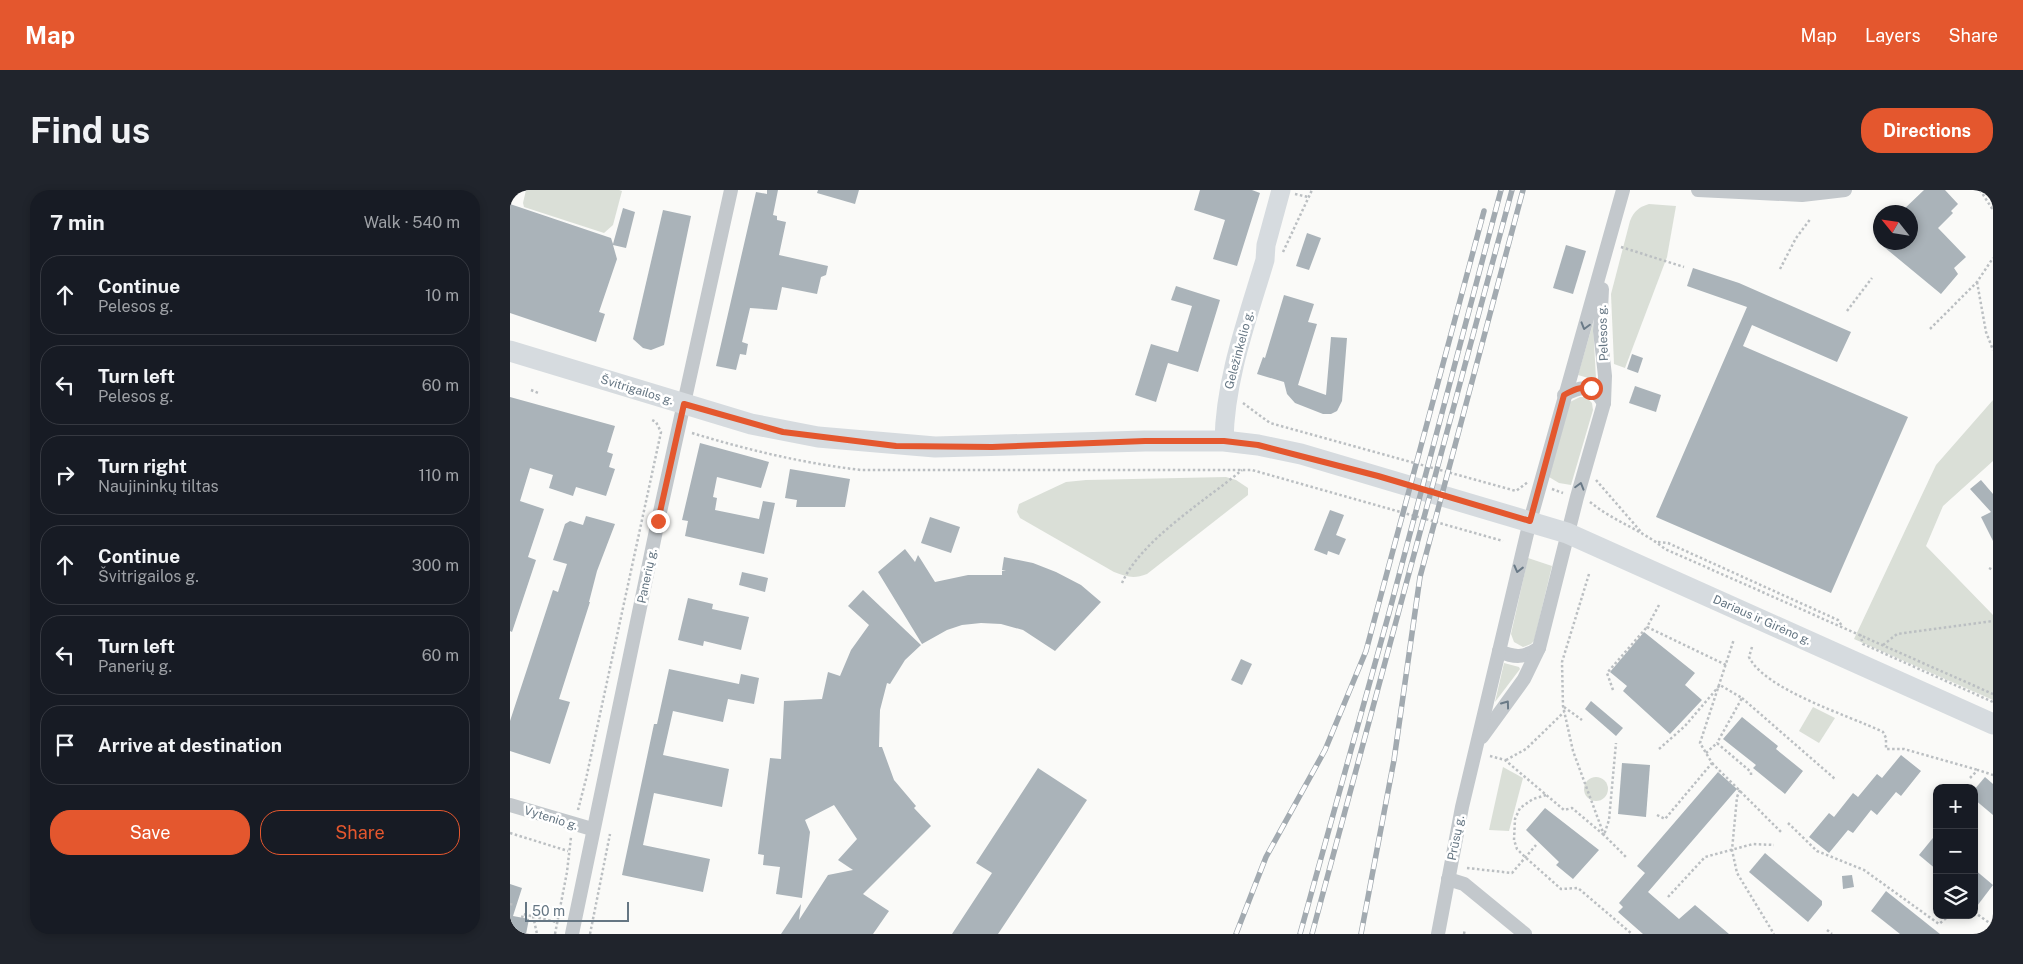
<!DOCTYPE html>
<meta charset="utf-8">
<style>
body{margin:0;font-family:"Public Sans",sans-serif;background:#20242c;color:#f1f3f6}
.controls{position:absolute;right:15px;bottom:15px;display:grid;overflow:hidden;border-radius:10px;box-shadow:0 2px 8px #0003}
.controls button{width:45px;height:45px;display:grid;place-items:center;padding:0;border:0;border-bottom:1px solid #363941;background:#171b24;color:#f1f3f6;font:25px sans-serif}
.compass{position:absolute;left:1363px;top:15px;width:45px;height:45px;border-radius:50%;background:#171b24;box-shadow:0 2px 8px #0003;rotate:300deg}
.scale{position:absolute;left:15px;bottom:12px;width:104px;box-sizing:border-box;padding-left:5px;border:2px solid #657683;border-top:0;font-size:14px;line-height:18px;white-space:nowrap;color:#657683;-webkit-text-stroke:4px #fff;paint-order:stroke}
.stop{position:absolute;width:15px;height:15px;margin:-11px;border:4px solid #e4572e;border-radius:50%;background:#fff}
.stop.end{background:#e4572e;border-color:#fff;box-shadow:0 1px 5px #0008}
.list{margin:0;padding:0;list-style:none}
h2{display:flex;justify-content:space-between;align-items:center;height:65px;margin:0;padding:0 20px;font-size:21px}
h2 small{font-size:16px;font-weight:400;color:#9ea1a6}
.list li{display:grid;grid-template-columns:32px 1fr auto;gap:15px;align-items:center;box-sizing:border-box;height:80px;margin:0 10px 10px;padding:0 10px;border:1px solid #363941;border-radius:20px}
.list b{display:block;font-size:19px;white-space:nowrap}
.list p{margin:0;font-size:16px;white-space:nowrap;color:#9ea1a6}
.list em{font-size:16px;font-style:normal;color:#9ea1a6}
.actions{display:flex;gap:10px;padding:15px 20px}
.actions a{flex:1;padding:11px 0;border:1px solid #e4572e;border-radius:20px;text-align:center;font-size:18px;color:#e4572e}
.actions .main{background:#e4572e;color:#fff}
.icon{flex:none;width:28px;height:28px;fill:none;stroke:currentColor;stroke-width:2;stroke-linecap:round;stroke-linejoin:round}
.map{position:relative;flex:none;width:1483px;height:744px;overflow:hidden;border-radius:20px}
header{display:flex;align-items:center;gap:30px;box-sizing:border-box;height:70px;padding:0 25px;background:#e4572e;color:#fff}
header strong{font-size:24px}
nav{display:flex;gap:28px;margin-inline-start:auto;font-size:18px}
.intro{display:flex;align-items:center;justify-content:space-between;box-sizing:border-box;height:120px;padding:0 30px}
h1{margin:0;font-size:35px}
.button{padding:12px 22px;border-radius:20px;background:#e4572e;color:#fff;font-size:18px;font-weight:700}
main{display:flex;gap:30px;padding:0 30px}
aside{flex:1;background:#171b24;border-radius:20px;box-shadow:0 2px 8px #0003}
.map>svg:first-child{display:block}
.green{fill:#dadfd7}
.building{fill:#aab3b9}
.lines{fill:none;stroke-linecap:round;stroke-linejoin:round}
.path{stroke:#bbbfc2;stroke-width:2.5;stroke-dasharray:2.5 2.5;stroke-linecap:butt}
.street{stroke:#c3c8cc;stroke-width:14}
.secondary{stroke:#d6dbdf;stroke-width:19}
.primary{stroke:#d6dbdf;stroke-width:21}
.rail-casing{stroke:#a2aab0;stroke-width:5.5}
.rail{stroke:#fff;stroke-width:4;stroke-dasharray:11;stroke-linecap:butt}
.oneway{stroke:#6a7a87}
.route{stroke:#e4572e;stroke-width:6}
.labels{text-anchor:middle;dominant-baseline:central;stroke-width:5;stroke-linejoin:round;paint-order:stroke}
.street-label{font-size:12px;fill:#657683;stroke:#fff}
</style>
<header>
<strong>Map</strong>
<nav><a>Map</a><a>Layers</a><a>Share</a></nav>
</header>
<div class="intro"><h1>Find us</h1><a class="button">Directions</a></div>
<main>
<aside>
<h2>7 min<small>Walk · 540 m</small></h2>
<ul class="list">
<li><svg class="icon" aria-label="ahead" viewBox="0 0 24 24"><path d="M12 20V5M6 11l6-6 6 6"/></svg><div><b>Continue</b><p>Pelesos g.</p></div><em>10 m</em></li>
<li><svg class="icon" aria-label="left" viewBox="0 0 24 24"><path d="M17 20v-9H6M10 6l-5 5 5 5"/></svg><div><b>Turn left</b><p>Pelesos g.</p></div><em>60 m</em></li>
<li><svg class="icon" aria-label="right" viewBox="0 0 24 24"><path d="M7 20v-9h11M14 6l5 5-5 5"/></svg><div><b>Turn right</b><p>Naujininkų tiltas</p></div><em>110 m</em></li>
<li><svg class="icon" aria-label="ahead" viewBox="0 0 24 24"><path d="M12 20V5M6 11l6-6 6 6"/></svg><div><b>Continue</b><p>Švitrigailos g.</p></div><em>300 m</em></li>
<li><svg class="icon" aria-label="left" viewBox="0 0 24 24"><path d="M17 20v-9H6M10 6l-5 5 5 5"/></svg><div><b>Turn left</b><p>Panerių g.</p></div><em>60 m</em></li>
<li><svg class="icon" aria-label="arrive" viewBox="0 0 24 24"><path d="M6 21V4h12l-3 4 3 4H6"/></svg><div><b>Arrive at destination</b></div></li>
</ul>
<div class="actions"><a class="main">Save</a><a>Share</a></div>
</aside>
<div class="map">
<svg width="1483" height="744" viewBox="0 0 1483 744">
<rect width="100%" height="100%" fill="#fafaf8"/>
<!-- green -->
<g class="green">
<polygon points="16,0 109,0 112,1 103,35 94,43 14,17 13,13"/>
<path d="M1139,14L1166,16L1157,67L1115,178L1104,174L1101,104L1120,31C1124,21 1129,17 1139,14Z"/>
<polygon points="1083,133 1086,189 1085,190 1068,185"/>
<polygon points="1070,207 1076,207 1082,213 1083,220 1061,295 1049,293 1039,287 1060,212"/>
<polygon points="1483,210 1483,271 1433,316 1416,356 1483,425 1483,510 1344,449 1426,275"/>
<path d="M716,287L726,290L738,298V305L637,384C624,389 617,387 604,382L510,328L507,322L509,314L556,292L576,290Z"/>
<polygon points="1018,368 1042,376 1024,451 1021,454 1013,457 1004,452 1001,444"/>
<polygon points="994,473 1009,477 1010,479 985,512"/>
<polygon points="1303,517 1325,528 1309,553 1289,541"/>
<polygon points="993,577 1013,588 999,641 979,640"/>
<circle cx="1086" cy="599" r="12"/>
</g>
<!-- building -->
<g class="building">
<polygon points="257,0 268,0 263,25 267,26 267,30 276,32 269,65 318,76 316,85 311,87 307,104 272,97 267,120 240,118 232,152 238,154 236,165 230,164 226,180 206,176 246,2 257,4"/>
<polygon points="308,0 349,0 345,14 307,3"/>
<polygon points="690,0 742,0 750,3 727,76 703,69 715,30 684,20"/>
<polygon points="1414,0 1435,0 1448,14 1441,21 1443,23 1428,38 1456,67 1444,78 1448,84 1431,104 1368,52 1400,52 1400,22 1391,22"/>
<polygon points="0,14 101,48 103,54 113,18 125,22 116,58 103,55 107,69 89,122 95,124 86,152 0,123"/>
<polygon points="153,20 181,26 154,155 141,160 133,158 123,149"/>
<polygon points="797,43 811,48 799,80 786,76"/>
<polygon points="1056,55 1076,61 1063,104 1043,98"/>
<polygon points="1183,78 1229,93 1341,142 1327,172 1242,135 1233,156 1398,227 1321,403 1146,327 1237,117 1177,96"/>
<polygon points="666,96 710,110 688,182 658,173 646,212 625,205 641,154 668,162 682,116 661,110"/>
<polygon points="774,105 804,114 798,132 807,134 788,195 816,205 821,147 837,148 832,211 827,221 821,224 813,224 785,213 777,204 774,192 747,184 753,167 755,168"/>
<polygon points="1122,164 1133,168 1128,183 1117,179"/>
<polygon points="1125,196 1151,205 1146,222 1119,213"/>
<polygon points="0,207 105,236 97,262 103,264 99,277 105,279 96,306 66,297 63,306 39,298 43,285 20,278 10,311 34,319 18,367 26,370 2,442 0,441"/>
<polygon points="190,253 259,272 251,298 207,287 203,307 207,308 205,320 249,329 253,311 265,313 254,364 175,346 178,331 172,330"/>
<polygon points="280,279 340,289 335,317 286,317 287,310 275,308"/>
<polygon points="1471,290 1483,304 1483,351 1471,327 1481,322 1460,299"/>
<polygon points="820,320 834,325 826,345 836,349 829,365 818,361 817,365 804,360"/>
<polygon points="76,326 105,334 87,381 79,412 80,412 49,509 60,512 40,574 0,561 0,531 43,400 48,402 57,374 43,370 55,334 60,331 73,335"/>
<polygon points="420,327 450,337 441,363 411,353"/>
<polygon points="395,359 405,372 408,365 425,392 458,385 492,385 492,381 496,381 492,380 494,367 523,373 546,382 571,395 591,412 545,461 513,440 491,434 471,433 452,435 437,440 412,454 368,382"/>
<polygon points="232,382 258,388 255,402 229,395"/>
<polygon points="353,400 411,455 395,470 380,494 377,493 370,520 369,557 372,557 384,590 406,616 404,618 421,636 353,704 379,721 363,744 271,744 291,714 289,730 318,685 343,680 328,670 347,649 324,615 295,630 300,642 292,708 266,704 270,677 253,675 254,665 248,664 260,568 271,569 274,511 312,509 318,482 330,486 341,460 359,435 338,416"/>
<polygon points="178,408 203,414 202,419 239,427 231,460 194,451 193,456 168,450"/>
<polygon points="1134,442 1185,483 1175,495 1192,510 1160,544 1113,501 1117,496 1100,482"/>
<polygon points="731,469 742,474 732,495 721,490"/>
<polygon points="159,479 229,494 231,484 249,488 244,514 218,509 213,532 163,521 153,565 219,579 212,617 144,603 133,655 200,669 193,702 112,685 144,534 147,534"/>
<polygon points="1081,511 1113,538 1106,546 1075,519"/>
<polygon points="1232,527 1268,556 1266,559 1293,581 1275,604 1243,578 1246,575 1213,549"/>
<polygon points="1391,565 1411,581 1391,606 1386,602 1367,625 1361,620 1343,643 1338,640 1319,663 1299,647 1319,623 1324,627 1343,603 1348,607 1367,584 1372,588"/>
<polygon points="1112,573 1140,575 1136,627 1108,624"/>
<polygon points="528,578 577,610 488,744 442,744 482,683 466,673"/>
<polygon points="1208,582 1227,599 1138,702 1169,729 1185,715 1219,744 1133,744 1108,722 1113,717 1109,713 1135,683 1127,676"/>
<polygon points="1475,587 1483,594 1483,625 1464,609 1464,600"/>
<polygon points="1035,618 1089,660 1063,689 1046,675 1049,672 1016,640"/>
<polygon points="1427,643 1427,680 1409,665"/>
<polygon points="1255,663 1312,711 1312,715 1298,732 1239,682"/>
<polygon points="1464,679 1483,695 1464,720"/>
<polygon points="1342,685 1344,697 1333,699 1332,686"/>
<polygon points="0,694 12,698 3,726 19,729 16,744 0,744"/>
<polygon points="1376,701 1430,744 1390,744 1361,721"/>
</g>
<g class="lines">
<!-- path -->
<g class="path">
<polyline points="1470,0 1483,20"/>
<polyline points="785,4 798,7"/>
<polyline points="1111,57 1174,77"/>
<polyline points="773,62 802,0"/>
<polyline points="1270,79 1286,48 1301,28"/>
<polyline points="1467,92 1476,142 1483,160"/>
<polyline points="1337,121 1362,88"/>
<polyline points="1420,139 1467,92 1483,68"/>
<polyline points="21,200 28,203"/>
<polyline points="733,213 760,233 1006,301 1018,292"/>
<path d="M182,243C238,260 292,273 351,280H742L993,351"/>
<polyline points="1086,290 1132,343"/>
<polyline points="1042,299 1053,303"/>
<path d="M1080,312C1103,331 1132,340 1155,359L1483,504"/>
<polyline points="1148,352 1158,353 1328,430 1332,436"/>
<polyline points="1479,378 1483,380"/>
<polyline points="1079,384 1052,472 1053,516 1063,561 1094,645 1116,667"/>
<path d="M612,393C631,350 695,311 732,280"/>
<polyline points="1149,415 1137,437 1216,475"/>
<polyline points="1350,444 1353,454 1483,512"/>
<polyline points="1373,455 1387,444 1483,431"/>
<path d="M1242,457L1239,467C1255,500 1338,525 1373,542L1376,548V559H1394L1468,580"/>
<polyline points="1103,500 1097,483 1137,437"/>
<polyline points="1232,508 1325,589"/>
<polyline points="1054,517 1072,530"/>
<polyline points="1149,559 1175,536 1210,495 1232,508 1207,553"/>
<polyline points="1196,563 1207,553 1241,582 1241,587"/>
<polyline points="980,566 995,570 1054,620 1062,618 1094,645 1099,630 1106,553"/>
<polyline points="996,570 1016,559 1054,522"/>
<polyline points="1202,573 1271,642"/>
<polyline points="1460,588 1468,580 1483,585"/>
<polyline points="1230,600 1227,607 1222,660 1227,683 1264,744"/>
<polyline points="1036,605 1023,609 1010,618 1005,629 1004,650 1007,659 1015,667 1051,699 1068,698 1122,744"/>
<polyline points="68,620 76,589 151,242 146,232 140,229"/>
<polyline points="1147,625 1155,629 1202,573 1190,553 1224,449"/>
<polyline points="1278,633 1307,661 1354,680 1429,734 1440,725"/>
<polyline points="0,643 58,661"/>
<polyline points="957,678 1002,683 1026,655"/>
<polyline points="1158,707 1195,667 1243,654 1264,655"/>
<polyline points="0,714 4,715"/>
<polyline points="1464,722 1481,734 1483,731"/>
<polyline points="23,726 27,744"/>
<polyline points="12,728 13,724 46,732"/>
<polyline points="1317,740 1322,744"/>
<polyline points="45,744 57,682 61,647"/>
<polyline points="80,744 100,644"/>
<polyline points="954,744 955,739"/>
</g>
<!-- street -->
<g class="street">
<polyline points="1188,0 1292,5 1335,0"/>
<path d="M1054,205C1072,195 1083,195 1094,213"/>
<path d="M989,461C1005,468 1014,468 1029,458"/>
<polyline points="972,547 1014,489 1029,458 1067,307 1094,213 1095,186 1090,141 1092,99"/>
<polyline points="0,615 82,639"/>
<polyline points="938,689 954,694 1015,744"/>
<polyline points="62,744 148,331 221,0"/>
<polyline points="928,744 952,617 1020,331 1113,0"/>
</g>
<!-- secondary -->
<path class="secondary" d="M714,251C715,189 737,130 755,70L756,55L771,0"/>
<!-- primary -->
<polyline class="primary" points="0,161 241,234 308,247 425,257 635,251 714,251 748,255 791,264 1057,343 1483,534"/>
<defs>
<g id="rail">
<polyline points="726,744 756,667 815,560 856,461 974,21"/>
<polyline points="790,744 879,423 991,0"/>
<polyline points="802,744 1002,0"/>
<polyline points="851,744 884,570 910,387 1013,0"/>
</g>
</defs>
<!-- rail casing -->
<use href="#rail" class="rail-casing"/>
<!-- rail -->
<use href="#rail" class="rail"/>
</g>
<!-- one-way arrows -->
<defs><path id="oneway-chevron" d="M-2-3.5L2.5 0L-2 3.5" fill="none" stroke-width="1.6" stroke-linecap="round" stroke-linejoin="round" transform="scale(1.25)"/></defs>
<g class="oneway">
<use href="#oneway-chevron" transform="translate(1075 136) rotate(106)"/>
<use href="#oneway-chevron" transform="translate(1070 296) rotate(-74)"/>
<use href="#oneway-chevron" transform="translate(1008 379) rotate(104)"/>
<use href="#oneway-chevron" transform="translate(996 514) rotate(-54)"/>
</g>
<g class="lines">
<!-- route -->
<path class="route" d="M148,331L174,214L273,242L386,256L482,257L635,251H714L748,255L868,286L1020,331L1054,205C1063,200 1071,196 1081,198"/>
</g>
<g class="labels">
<!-- street labels -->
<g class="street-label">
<text transform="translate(1093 143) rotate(-92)">Pelesos g.</text>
<text transform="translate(729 160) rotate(-75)">Geležinkelio g.</text>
<text transform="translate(127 200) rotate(17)">Švitrigailos g.</text>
<text transform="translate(137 386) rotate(-78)">Panerių g.</text>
<text transform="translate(1252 430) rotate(24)">Dariaus ir Girėno g.</text>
<text transform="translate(41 628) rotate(17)">Vytenio g.</text>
<text transform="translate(946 648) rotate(-79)">Prūsų g.</text>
</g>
</g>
</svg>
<div class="controls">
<button>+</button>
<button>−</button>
<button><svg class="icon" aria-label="layers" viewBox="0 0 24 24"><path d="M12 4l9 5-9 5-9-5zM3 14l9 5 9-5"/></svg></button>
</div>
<svg class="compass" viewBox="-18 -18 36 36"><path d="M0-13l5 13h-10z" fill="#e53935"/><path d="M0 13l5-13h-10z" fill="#9ea1a6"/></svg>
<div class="scale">50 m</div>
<div class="stop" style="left:1081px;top:198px"></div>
<div class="stop end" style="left:148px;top:331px"></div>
</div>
</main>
